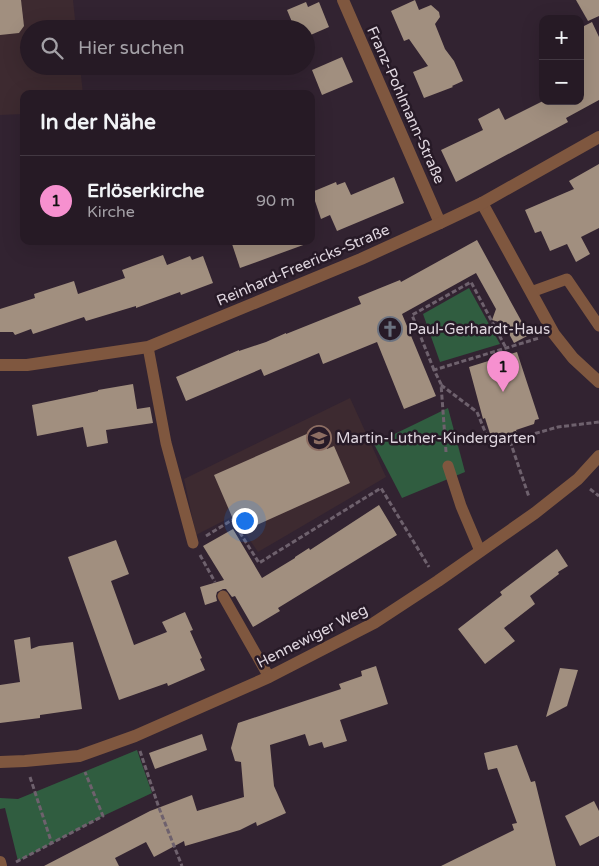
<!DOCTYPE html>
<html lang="de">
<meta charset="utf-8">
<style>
body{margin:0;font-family:"Varela Round",sans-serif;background:#322732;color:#f1f3f6}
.controls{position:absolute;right:15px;top:15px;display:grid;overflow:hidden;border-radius:10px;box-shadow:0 5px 20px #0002}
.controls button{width:45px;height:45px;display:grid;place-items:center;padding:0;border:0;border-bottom:1px solid #423842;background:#261a25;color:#f1f3f6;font:25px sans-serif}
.you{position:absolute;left:244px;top:520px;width:18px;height:18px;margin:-12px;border:4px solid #fff;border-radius:50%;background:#1a73e8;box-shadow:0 0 0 8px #1a73e833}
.badge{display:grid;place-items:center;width:32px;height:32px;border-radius:50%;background:#f690cf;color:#111;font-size:16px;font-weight:700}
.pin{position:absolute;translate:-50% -41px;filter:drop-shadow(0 1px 2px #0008)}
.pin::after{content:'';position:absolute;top:26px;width:18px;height:15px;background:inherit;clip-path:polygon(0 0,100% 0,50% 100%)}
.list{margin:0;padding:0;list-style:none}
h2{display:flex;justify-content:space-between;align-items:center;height:65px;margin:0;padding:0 20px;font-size:21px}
h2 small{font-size:16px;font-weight:400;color:#a4a1a7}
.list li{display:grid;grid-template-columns:32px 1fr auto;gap:15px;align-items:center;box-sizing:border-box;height:90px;padding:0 20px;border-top:1px solid #423842}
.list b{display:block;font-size:19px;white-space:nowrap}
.list p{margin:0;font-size:16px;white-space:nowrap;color:#a4a1a7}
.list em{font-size:16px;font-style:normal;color:#a4a1a7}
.icon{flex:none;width:28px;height:28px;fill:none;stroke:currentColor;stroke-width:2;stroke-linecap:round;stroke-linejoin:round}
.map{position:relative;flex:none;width:599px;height:866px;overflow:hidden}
.search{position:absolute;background:#261a25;box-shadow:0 5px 20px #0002;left:20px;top:20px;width:295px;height:55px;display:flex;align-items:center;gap:12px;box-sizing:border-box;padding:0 18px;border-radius:28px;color:#a4a1a7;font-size:19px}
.panel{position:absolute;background:#261a25;box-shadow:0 5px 20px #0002;left:20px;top:90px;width:295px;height:155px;border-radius:10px}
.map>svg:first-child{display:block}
.education{fill:#3d2a30}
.green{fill:#305d40}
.building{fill:#a18f7f}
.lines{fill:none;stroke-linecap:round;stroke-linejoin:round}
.path{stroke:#6e616d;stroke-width:3;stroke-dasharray:5 2.5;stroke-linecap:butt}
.lane{stroke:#7f573f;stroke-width:11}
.street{stroke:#7f573f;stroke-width:12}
.labels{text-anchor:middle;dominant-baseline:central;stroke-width:5;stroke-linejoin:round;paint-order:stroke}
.street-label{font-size:15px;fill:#dfd6df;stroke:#271a27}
.poi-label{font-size:15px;fill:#dfd6df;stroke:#271a27;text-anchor:start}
</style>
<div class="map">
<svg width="599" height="866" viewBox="0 0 599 866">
<rect width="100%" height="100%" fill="#322331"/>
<!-- education -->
<g class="education">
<polygon points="0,0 73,0 76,29 29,29 29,66 80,66 83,94 24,94 24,114 0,115"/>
<polygon points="350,398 386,477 258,552 233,516 196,535 184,479"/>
</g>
<!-- green -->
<g class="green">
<polygon points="469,288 500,344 440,362 423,314"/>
<polygon points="448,408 465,472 402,498 374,444"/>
<polygon points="137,750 152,793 103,816 18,861 5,808 0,809 0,798 18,799"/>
</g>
<!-- building -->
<g class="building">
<polygon points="0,0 21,0 24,26 19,33 0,35"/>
<polygon points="415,0 419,10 431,5 439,12 440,17 435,24 445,49 454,61 463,81 452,86 453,87 424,98 413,72 428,66 409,39 404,41 391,11"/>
<polygon points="576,0 599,0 599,16 588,21"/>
<polygon points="306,2 308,7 319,2 329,27 306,37 306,29 295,29 287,10"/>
<polygon points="592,22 599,37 599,100 566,118 568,122 456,182 441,150 483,130 478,119 499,108 505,120 543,101 580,101 580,28"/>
<polygon points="342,57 353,82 322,95 312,70"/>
<polygon points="599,164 599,228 581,237 590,254 576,262 567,244 550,251 541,231 535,233 525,210 574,189 569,181"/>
<polygon points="394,177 404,203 337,231 330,215 321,219 312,192 336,182 337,185 345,182 351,195"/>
<polygon points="477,240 529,335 514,343 503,323 492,320 496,309 476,273 402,314 436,396 404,409 377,342 323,364 319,353 264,376 261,369 186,401 176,377 239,350 239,351 266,342 286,333 286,334 361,304 358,297 400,280 401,282"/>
<polygon points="231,241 306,241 306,244 240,268"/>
<polygon points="163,255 167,265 190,256 192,260 203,256 213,283 181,295 180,292 136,308 136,306 86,321 84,317 33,334 31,329 15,335 13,332 0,332 0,309 35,298 34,294 74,281 78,294 125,278 122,270"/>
<polygon points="517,352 539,419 535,420 534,424 516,430 518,435 501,440 500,435 491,437 485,418 483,419 469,367"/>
<polygon points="133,384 137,409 150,407 153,423 106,430 108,443 87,447 83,427 37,436 32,405 98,391 98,390"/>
<polygon points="318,429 327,449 334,446 350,483 239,533 214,475"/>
<polygon points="379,505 397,535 278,608 280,611 253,627 235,596 232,597 226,589 223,589 217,592 216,596 217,601 205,605 200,587 224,580 203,546 233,529 262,578 295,558 295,557 309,548 310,550"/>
<polygon points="116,540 129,574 111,581 134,645 167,632 162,622 185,612 193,630 190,631 202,658 200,659 205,670 168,686 167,683 119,700 68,557"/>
<polygon points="557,549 568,566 558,572 559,574 530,596 535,604 504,628 515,641 485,664 458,629 502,595 500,592"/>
<polygon points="30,637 31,649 39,646 73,642 82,709 40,715 40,718 0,723 0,685 20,682 14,640"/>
<polygon points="376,666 388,704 340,720 347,741 324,748 322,742 309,746 305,734 270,745 274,786 286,813 257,826 256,822 240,830 185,846 184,841 154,857 146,842 115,858 119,866 44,866 150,811 192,795 197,811 244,797 241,762 235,761 231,748 238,723 341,689 339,684 362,676 361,671"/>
<polygon points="560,668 578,670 567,706 546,717"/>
<polygon points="202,734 207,750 155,769 149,753"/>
<polygon points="517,745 531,782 535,781 556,866 441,866 514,830 512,824 517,823 497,768 488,770 484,753"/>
<polygon points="594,801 599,811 599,836 580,846 565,816"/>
</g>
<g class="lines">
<!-- path -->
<g class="path">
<polyline points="434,370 412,315 471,282 506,348"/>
<polyline points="441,385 477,412 491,446 558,427 599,422"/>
<polyline points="510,441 529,497"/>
<polyline points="446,452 441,384 434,370 539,338"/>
<polyline points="590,489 599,496"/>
<polyline points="206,536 232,520 259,563 381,488 429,567"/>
<polyline points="200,555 215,582"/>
<polyline points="140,751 159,808 182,866"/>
<polyline points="30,777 52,844"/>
<polyline points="16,862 103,816 85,772"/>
</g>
<!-- lane -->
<g class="lane">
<polyline points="531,292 567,279 599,326"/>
<polyline points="148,347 166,443 193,543"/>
<polyline points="448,466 461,506 480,551"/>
<polyline points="223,596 269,677"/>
</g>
<!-- street -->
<g class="street">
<polyline points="343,0 440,223"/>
<polyline points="482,203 554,334 573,358 599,382"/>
<polyline points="0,365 27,365 148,347 361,259 440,223 482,203 599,137"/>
<polyline points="0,762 25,761 79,756 135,736 269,677 374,623 438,581 535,513 578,479 599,456"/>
<polyline points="0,862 1,866"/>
</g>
</g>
<!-- icons -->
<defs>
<symbol id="church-ring" viewBox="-11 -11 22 22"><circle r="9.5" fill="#271a27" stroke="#6b7280" stroke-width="1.5"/><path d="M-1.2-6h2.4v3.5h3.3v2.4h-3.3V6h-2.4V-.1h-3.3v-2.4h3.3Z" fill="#6b7280"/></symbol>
<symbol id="school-ring" viewBox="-11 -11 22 22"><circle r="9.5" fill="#271a27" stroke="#8d6e63" stroke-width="1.5"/><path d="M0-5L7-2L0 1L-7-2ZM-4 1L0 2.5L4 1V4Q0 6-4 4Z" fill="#8d6e63"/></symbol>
</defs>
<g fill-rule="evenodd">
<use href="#church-ring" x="376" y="315" width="28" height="28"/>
<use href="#school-ring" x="305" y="424" width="28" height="28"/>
</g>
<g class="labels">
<!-- street labels -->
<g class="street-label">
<text transform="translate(406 105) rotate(66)">Franz-Pohlmann-Straße</text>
<text transform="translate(303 265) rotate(-23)">Reinhard-Freericks-Straße</text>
<text transform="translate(312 636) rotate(-27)">Hennewiger Weg</text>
</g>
<!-- poi labels -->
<g class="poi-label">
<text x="408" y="329">Paul-Gerhardt-Haus</text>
<text x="336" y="438">Martin-Luther-Kindergarten</text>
</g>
</g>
</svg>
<div class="controls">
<button>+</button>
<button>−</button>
</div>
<div class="you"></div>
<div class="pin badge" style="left:503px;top:392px">1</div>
<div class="search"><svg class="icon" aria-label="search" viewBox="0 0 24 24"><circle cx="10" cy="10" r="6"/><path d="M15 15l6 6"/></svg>Hier suchen</div>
<section class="panel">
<h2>In der Nähe<small></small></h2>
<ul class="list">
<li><span class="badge">1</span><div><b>Erlöserkirche</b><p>Kirche</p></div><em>90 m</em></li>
</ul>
</section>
</div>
